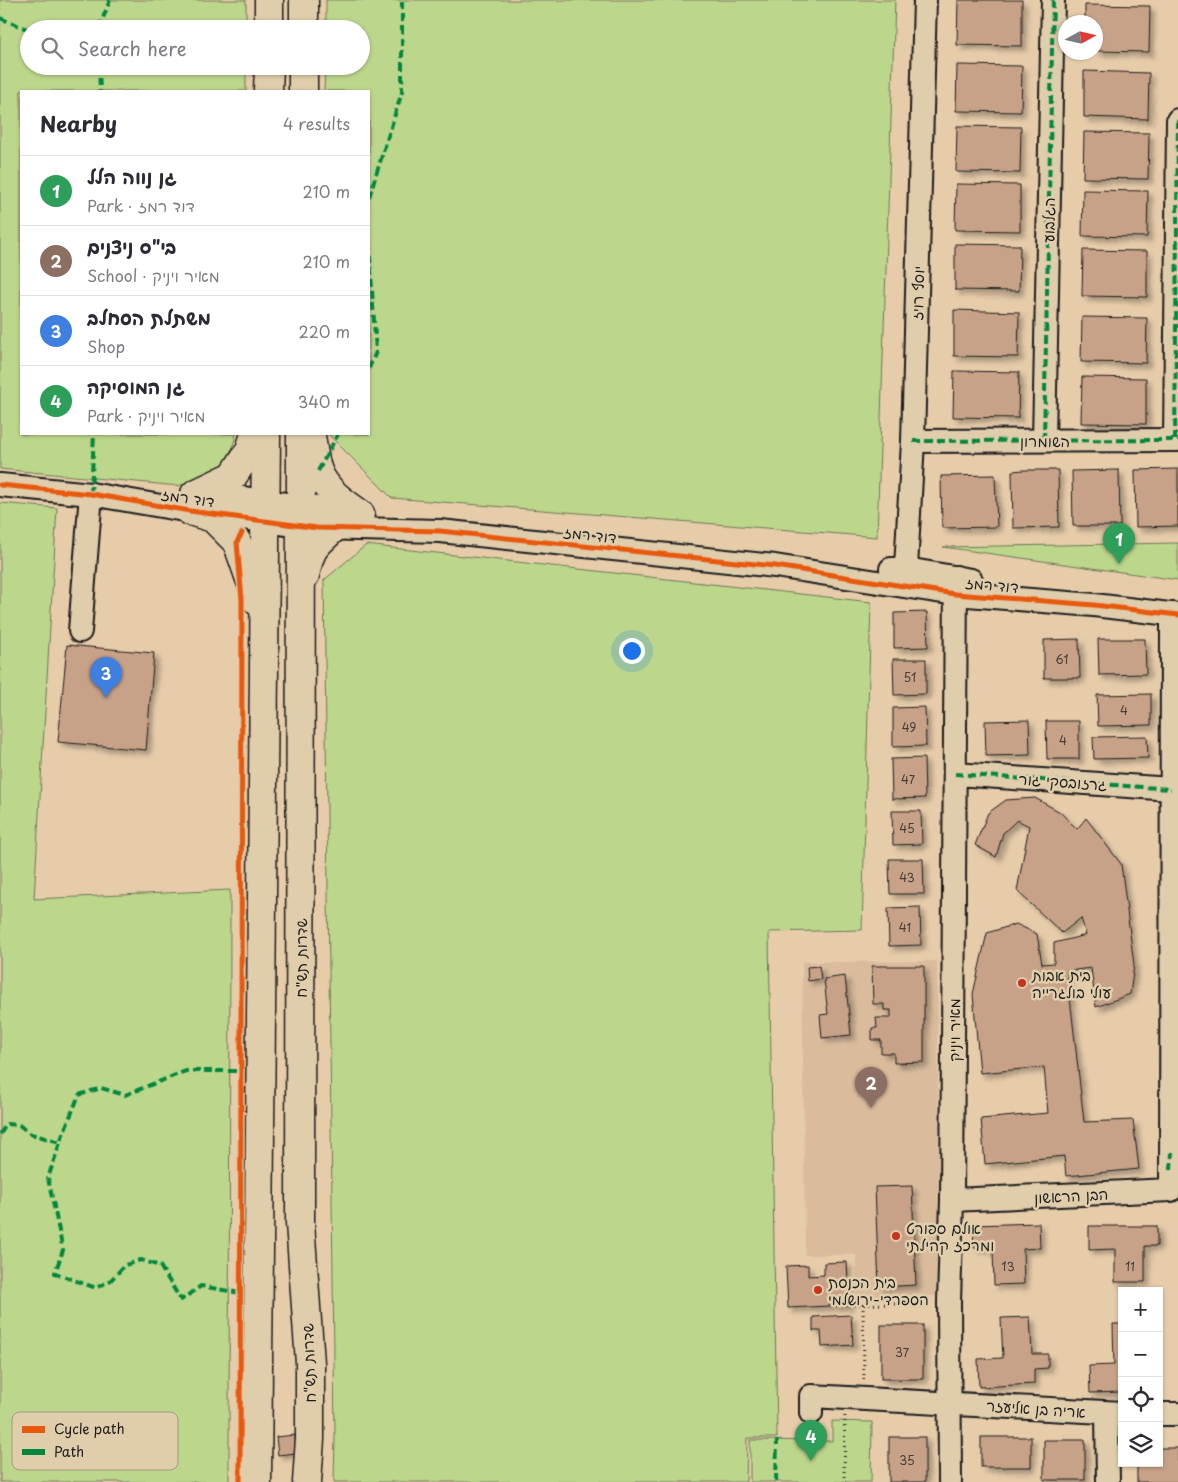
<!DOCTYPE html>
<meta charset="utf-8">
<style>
body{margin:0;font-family:"Playpen Sans","Playpen Sans Hebrew",sans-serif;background:#f2f2f3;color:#2b2b33}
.controls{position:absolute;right:15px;bottom:15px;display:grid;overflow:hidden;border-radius:0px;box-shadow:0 1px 4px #0004}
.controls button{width:45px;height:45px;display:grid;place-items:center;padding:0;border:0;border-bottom:1px solid #e1e1e2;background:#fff;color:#2b2b33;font:25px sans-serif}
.compass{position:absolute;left:1058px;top:15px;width:45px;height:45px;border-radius:50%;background:#fff;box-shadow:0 1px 4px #0004;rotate:82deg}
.you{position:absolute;left:631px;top:650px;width:18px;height:18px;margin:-12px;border:4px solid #fff;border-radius:50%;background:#1a73e8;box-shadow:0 0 0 8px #1a73e833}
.badge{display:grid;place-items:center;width:32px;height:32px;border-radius:50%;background:#c8321e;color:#fff;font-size:16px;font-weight:700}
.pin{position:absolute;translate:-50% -41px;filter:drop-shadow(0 1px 2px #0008)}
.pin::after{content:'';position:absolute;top:26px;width:18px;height:15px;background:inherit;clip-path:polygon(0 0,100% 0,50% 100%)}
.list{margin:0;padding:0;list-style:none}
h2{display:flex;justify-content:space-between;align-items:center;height:65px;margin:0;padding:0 20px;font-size:21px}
h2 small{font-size:16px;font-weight:400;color:#7c7c81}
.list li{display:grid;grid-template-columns:32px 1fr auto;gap:15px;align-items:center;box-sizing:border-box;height:70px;padding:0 20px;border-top:1px solid #e1e1e2}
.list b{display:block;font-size:19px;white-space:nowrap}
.list p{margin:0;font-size:16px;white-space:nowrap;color:#7c7c81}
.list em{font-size:16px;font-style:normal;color:#7c7c81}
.icon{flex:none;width:28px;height:28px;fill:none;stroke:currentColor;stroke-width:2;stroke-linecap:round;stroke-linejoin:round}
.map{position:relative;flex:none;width:1178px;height:1482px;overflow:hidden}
.search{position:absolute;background:#fff;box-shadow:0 1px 4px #0004;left:20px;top:20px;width:350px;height:55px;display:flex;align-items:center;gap:12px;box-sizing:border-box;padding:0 18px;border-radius:28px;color:#7c7c81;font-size:19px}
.panel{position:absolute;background:#fff;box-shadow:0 1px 4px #0004;left:20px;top:90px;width:350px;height:345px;border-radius:0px}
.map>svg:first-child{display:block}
.built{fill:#dabc9d}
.green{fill:#bcd68c;stroke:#6c7954}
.building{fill:#c8a288;stroke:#1c1c1c;filter:url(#shadow)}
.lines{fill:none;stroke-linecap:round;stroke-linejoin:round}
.minor-casing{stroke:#1c1c1c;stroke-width:26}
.major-casing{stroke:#1c1c1c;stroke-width:31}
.path{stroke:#1c1c1c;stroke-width:3;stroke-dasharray:1 4;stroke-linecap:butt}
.minor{stroke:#e0cdab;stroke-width:22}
.major{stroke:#e0cdab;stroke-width:28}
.quiet{stroke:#00873e;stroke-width:4;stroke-dasharray:8 4;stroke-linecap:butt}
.cycleway-casing{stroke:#e0cdab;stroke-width:8}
.cycleway{stroke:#e8590c;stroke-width:5}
.poi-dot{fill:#c8321e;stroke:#e0cdab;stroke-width:2}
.labels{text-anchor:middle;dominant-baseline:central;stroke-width:5;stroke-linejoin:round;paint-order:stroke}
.number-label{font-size:12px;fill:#473e37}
.street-label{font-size:15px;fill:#1c1c1c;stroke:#e0cdab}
.poi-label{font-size:15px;fill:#1c1c1c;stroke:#e0cdab;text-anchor:start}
.key{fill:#e0cdab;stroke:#a59880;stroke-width:1}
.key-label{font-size:14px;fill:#1c1c1c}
</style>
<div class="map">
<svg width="1178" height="1482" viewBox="0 0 1178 1482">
<defs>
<filter id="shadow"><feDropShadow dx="4.5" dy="4.5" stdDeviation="2.5" flood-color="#0004"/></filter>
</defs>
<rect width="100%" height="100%" fill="#e7ccaa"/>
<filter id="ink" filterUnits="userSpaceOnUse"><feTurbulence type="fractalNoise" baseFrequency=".02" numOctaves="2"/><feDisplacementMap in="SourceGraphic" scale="10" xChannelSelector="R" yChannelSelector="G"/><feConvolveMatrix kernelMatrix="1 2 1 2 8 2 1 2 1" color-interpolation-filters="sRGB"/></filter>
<g filter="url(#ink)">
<!-- built -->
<polygon class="built" points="937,961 940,1296 856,1297 856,1255 805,1255 802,962"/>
<!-- green -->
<g class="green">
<polygon points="0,0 246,0 246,29 29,29 29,66 246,66 246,91 21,91 21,434 236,434 233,447 221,469 179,486 0,469"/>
<polygon points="326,0 895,0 877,537 392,498 328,434 369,434 369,91 324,91 325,66 361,66 361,29 326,29"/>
<polygon points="0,503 57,508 34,899 230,890 229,1482 0,1482"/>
<polygon points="1178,543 1178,580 943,547"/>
<polygon points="366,545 871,602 862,930 769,932 777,1438 747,1438 746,1482 334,1482 335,1435 324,580"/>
<polygon points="832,1421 872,1422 871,1482 750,1482 750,1440 832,1441"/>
</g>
<!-- building -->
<g class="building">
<polygon points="958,0 1022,0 1022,46 957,45"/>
<polygon points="1085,5 1150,6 1149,52 1096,51 1096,22 1085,22"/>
<polygon points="957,65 1022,66 1021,112 956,111"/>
<polygon points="1084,71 1149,73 1148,119 1084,117"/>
<polygon points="957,126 1021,127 1020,173 956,172"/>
<polygon points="1084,132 1149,133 1148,179 1083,178"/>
<polygon points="956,184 1020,185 1020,231 955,230"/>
<polygon points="1083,190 1148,191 1147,237 1082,236"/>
<polygon points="955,244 1020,245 1019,291 955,290"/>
<polygon points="1083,250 1147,251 1147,297 1082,296"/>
<polygon points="954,310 1019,312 1018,357 954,356"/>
<polygon points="1082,317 1147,318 1146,363 1081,362"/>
<polygon points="954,371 1019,372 1018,418 953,417"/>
<polygon points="1082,377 1146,378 1146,424 1081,423"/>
<polygon points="1178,469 1178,526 1136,527 1135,470"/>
<polygon points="1024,470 1058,470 1059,527 1013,528 1012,471"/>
<polygon points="1119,470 1120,526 1073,526 1072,471"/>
<polygon points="995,475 997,527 942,528 941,476"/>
<polygon points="927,612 928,647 894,648 894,613"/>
<polygon points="1079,639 1080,678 1044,678 1044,640"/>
<polygon points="1098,639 1145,639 1146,674 1099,675"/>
<polygon points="67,645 154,653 146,750 58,742"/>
<polygon points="893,659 926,659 926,694 894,695"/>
<polygon points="1151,694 1151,725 1098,726 1097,695"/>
<polygon points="925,707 926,746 893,747 893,708"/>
<polygon points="1029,720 1030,755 986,756 985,721"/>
<polygon points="1046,721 1079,721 1079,759 1047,759"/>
<polygon points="1147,736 1148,758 1094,759 1093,737"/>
<polygon points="924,758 925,798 892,799 891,759"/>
<polygon points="1035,798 1060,812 1077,829 1086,818 1121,864 1134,965 1130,994 1096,1007 1091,968 1067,971 1084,1122 1133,1120 1139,1169 1066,1176 1064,1156 985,1164 981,1119 1048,1113 1044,1067 980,1073 973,994 987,933 1016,924 1037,934 1042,964 1054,963 1054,943 1086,935 1081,918 1062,933 1017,891 1029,826 1017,820 1003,833 996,857 975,845 988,813 1006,800"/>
<polygon points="892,811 921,811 922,844 893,845"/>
<polygon points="889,859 923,859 924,894 890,894"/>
<polygon points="920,907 921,945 889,946 888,908"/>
<polygon points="819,966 821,979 808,981 807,967"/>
<polygon points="872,966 924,966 924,1062 894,1063 894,1053 881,1053 881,1040 872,1040 872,1028 877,1028 876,1018 891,1018 891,1010 884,1010 884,1004 873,1004"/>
<polygon points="845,976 851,1035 822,1038 820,1015 828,1014 824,979"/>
<polygon points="912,1186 916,1285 879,1287 875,1187"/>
<polygon points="1039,1223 1040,1248 1023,1249 1024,1284 994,1285 993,1248 974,1248 973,1225"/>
<polygon points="1089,1226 1157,1226 1157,1246 1145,1246 1145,1282 1115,1282 1115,1249 1089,1250"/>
<polygon points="847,1262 849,1305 788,1308 786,1266 808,1265 808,1276 824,1275 824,1263"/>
<polygon points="851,1315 853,1345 822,1347 821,1331 813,1331 813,1317"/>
<polygon points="1030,1317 1032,1354 1048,1354 1048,1368 1034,1369 1034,1384 979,1387 978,1359 1003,1358 1001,1318"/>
<polygon points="1113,1324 1122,1324 1122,1392 1090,1393 1089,1366 1114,1365"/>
<rect x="881" y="1325" width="42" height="54"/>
<polygon points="295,1435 296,1453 278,1455 276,1437"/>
<rect x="889" y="1437" width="36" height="45"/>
<rect x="981" y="1437" width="50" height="30"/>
<rect x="1044" y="1440" width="41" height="40"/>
<polygon points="1159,1448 1178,1448 1178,1482 1137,1482 1137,1463 1159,1463"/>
</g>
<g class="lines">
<defs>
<g id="minor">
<polyline points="1044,440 1053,0"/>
<polyline points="1175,440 1178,120"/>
<polyline points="913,441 1178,440"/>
<polyline points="0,485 91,494 190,511 317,528 440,531 775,566 955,594 1094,605 1178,615"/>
<polyline points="192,495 242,498 362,514"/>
<polyline points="891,569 906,569 971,580"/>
<polyline points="905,586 913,441 925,0"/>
<polyline points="80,631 91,494"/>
<polyline points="955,774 1171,789"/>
<polyline points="952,1200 1171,1190 1172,614"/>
<polyline points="811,1413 811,1396 1122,1413"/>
<polyline points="1107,1413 1108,1482"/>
<polyline points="1159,1414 1178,1414"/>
<polyline points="950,1482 949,1302 952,1200 956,577"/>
</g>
<g id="major">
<polyline points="269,29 269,0"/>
<polyline points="304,29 304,0"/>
<polyline points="268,91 269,66"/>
<polyline points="303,91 303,66"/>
<polyline points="301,434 300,1223 310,1363 310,1439 307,1482"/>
<path d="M311,436C313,447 314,461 318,471C326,491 343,502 360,514"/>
<polyline points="195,494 233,476 250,450 255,434"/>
<polyline points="190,511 213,518 237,542 258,602"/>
<path d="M305,575C311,548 313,547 333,529"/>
<polyline points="257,1482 266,434"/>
</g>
</defs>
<!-- minor casing -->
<use href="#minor" class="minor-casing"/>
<!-- major casing -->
<use href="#major" class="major-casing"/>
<!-- path -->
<g class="path">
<polyline points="863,1304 864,1380"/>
<polyline points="849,1305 931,1303"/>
<polyline points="844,1482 845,1416"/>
</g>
<!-- minor -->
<use href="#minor" class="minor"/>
<!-- major -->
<use href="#major" class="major"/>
<!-- quiet -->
<g class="quiet">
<polyline points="0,18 29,30"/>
<polyline points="101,29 101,23 110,0"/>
<polyline points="99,66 100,91"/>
<polyline points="369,197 402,92 402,0"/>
<polyline points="369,243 376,352 369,368"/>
<polyline points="1044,440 1053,0"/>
<polyline points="1175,440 1178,120"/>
<polyline points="913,441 1178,440"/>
<polyline points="318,471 338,434"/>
<polyline points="91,494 94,434"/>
<polyline points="955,774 1171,789"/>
<polyline points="0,1134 7,1124 19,1125 31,1134 60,1142"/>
<polyline points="1171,1170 1172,1152"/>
<polyline points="240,1293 201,1286 181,1300 160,1266 141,1260 125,1265 111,1280 96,1288 55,1273 63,1250 48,1178 63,1134 79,1095 101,1088 125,1095 186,1071 241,1071"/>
<polyline points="776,1482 777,1440"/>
</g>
<defs>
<g id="cycleway">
<polyline points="0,485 91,494 190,511 317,528 440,531 775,566 955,594 1094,605 1178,615"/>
<polyline points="240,1482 242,600 237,542 242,533"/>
</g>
</defs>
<!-- cycleway casing -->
<use href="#cycleway" class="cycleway-casing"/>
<!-- cycleway -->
<use href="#cycleway" class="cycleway"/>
</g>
</g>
<!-- markers -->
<g class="poi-dot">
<circle cx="1022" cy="983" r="5"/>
<circle cx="896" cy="1236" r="5"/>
<circle cx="818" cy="1290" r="5"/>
</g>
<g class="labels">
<!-- number labels -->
<g class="number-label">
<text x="1062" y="659">61</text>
<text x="910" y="677">51</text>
<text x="1124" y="710">4</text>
<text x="909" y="727">49</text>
<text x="1063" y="740">4</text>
<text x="908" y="779">47</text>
<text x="907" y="828">45</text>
<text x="907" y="877">43</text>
<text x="905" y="927">41</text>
<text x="1008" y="1266">13</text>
<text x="1130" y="1266">11</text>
<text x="902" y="1352">37</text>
<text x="907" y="1460">35</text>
</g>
<!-- street labels -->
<g class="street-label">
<text transform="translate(1048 220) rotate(-89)">הגלבוע</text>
<text transform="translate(917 293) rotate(-88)">יוסף רויז</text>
<text x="1045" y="440">השומרון</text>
<text transform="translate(188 497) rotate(8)">דוד רמז</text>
<text transform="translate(590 534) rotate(6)">דוד רמז</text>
<text transform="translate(992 584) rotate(5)">דוד רמז</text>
<text transform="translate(1063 781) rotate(4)">גרזובסקי גור</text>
<text transform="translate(300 958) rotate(-90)">שדרות תש"ח</text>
<text transform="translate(953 1030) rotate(-90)">מאיר ויניק</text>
<text transform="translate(1071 1195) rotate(-3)">הבן הראשון</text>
<text transform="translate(308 1363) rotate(-92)">שדרות תש"ח</text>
<text transform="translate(1036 1408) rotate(4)">אריה בן אליעזר</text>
</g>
<!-- poi labels -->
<g class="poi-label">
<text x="1032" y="974">בית אבות<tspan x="1032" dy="17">עולי בולגרייה</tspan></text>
<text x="906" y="1227">אולם ספורט<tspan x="906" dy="17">ומרכז קהילתי</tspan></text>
<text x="828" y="1281">בית הכנסת<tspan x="828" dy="17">הספרדי-ירושלמי</tspan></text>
</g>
</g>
<!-- legend -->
<rect x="12" y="1412" width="166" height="58" rx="8" class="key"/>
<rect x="22" y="1426" width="23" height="7" fill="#e8590c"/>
<rect x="22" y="1449" width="23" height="6" fill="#00873e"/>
<g class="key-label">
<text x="54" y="1434">Cycle path</text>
<text x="54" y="1457">Path</text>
</g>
</svg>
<div class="controls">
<button>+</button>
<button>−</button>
<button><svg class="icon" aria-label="locate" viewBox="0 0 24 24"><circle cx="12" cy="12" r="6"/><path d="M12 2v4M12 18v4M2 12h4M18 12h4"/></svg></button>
<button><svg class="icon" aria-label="layers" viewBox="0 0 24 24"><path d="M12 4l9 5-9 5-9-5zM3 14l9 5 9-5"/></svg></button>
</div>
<svg class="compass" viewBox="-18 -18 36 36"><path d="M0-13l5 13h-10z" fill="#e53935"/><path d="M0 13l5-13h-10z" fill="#7c7c81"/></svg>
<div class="you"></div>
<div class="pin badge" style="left:1119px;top:564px;background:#2e9e5b">1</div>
<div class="pin badge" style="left:871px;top:1108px;background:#8d6e63">2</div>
<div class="pin badge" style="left:106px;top:698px;background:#3f7fe0">3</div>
<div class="pin badge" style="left:811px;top:1461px;background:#2e9e5b">4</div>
<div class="search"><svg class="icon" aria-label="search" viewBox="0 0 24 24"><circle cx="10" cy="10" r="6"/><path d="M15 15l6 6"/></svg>Search here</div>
<section class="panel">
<h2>Nearby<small>4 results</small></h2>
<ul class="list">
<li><span class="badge" style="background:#2e9e5b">1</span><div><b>גן נווה הלל</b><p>Park · דוד רמז</p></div><em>210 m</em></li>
<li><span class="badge" style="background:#8d6e63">2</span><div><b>בי&quot;ס ניצנים</b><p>School · מאיר ויניק</p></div><em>210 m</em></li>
<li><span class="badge" style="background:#3f7fe0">3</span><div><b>משתלת הסחלב</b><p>Shop</p></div><em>220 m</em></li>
<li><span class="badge" style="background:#2e9e5b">4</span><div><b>גן המוסיקה</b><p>Park · מאיר ויניק</p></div><em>340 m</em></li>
</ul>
</section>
</div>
